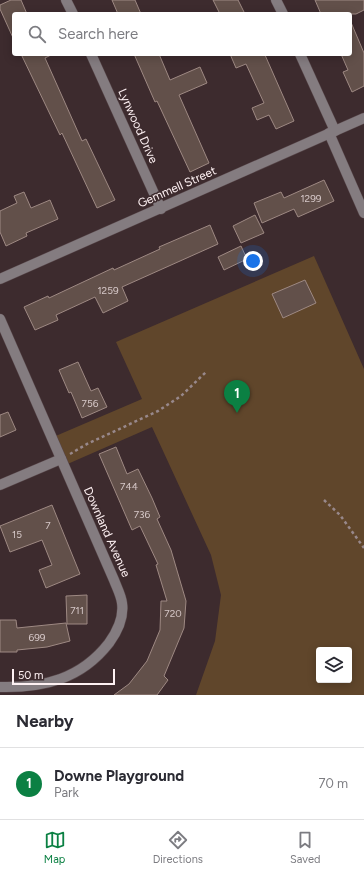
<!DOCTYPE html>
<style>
body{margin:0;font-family:Figtree,sans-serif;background:#f2f2f3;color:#2b2b33}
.controls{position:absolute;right:12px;bottom:12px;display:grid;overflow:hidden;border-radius:4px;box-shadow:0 2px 10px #0003}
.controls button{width:36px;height:36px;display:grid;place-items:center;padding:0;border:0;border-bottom:1px solid #e1e1e2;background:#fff;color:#2b2b33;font:20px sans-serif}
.scale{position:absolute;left:12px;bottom:10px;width:103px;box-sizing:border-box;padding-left:4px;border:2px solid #fef1f3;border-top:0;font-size:11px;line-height:14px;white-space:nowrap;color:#fef1f3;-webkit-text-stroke:3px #3d2b2e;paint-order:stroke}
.you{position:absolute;left:253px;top:261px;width:14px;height:14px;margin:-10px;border:3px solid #fff;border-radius:50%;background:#1a73e8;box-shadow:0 0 0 6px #1a73e833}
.badge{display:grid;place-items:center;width:26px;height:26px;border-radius:50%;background:#0b8043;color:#fff;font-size:13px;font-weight:700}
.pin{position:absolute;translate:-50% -33px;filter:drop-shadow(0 1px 2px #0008)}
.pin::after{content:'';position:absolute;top:21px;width:14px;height:12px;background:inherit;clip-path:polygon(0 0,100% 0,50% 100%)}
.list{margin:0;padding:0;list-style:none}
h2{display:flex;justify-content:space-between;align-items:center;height:52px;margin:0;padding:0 16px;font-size:17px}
h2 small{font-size:13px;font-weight:400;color:#7c7c81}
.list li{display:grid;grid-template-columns:26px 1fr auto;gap:12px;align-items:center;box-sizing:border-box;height:72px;padding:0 16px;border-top:1px solid #e1e1e2}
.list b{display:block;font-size:15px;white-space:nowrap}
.list p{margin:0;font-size:13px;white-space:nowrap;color:#7c7c81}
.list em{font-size:13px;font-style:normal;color:#7c7c81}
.icon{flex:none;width:22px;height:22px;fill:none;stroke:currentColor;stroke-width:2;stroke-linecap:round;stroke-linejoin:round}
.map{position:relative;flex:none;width:364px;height:695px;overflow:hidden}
.search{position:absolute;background:#fff;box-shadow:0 2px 10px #0003;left:12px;right:12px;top:12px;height:44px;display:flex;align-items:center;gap:10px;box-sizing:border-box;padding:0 14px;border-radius:4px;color:#7c7c81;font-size:15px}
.sheet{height:124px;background:#fff}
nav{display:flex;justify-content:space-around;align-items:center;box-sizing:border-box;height:56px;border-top:1px solid #e1e1e2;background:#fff;font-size:11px;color:#7c7c81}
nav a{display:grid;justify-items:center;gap:2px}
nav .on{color:#0b8043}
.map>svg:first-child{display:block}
.green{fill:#60462b;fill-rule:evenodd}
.building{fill:#62504a;stroke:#9e8983}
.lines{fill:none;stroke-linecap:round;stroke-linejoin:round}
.minor-casing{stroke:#58474a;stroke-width:11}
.path{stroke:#98888b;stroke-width:2.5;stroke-dasharray:3 3;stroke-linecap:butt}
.minor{stroke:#847c80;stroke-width:10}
.labels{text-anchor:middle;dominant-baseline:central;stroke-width:3;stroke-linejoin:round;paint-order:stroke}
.number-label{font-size:10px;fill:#d7c9c9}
.street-label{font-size:12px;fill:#fef1f3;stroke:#3d2b2e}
</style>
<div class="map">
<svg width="364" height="695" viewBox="0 0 364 695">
<rect width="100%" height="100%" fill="#3d2b2e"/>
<!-- green -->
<path class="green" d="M314,256L364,369V695H196L215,641L221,595L211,555L152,427L63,466L51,438L142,399L116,342ZM319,650H349V680H319Z"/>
<!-- building -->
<g class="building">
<polygon points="11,0 21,0 27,14 14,14 14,40 0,9 0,5"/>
<polygon points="112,0 135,0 141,14 118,14"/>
<polygon points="213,0 238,0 245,14 220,14"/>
<polygon points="315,0 364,0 364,10 356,14 321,14"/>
<polygon points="350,20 364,53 364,86 352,92 343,72 348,70 341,54 350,54"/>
<polygon points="21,54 53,54 45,58 82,141 86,139 115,200 97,208 62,133 60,135"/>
<polygon points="134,54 159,54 170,80 200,67 207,83 179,95 209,163 190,172 157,101 155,102"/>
<polygon points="230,54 267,54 265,55 294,121 276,129 269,115 257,120 252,108 264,103 246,64 236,68"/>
<polygon points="324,180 334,201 298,217 294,209 262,223 254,203 281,192 284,198"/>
<polygon points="24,192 31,208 50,200 58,219 26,233 27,236 6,246 0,232 0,211 17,203 14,196"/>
<polygon points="255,215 264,233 241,243 233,226"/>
<polygon points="210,225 218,244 122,287 128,301 103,313 95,297 56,315 58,320 35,330 24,307 48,296 49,298 113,268 114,270 160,249 159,247"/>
<polygon points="241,246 247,259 224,270 218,257"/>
<polygon points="305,280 316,303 283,318 272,294"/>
<polygon points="78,362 91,391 98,388 107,407 82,418 71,392 69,393 59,370"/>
<polygon points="8,412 16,430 0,437 0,415"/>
<polygon points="116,447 127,474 138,469 152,498 160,517 157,519 171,550 186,601 184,628 164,676 168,680 157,695 114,695 129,684 147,661 160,630 161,601 167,601 156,565 158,564 140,526 132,530 99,454"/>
<polygon points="52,505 80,574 46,588 39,570 52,565 42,540 10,552 0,526"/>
<polygon points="87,595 87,624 67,624 66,596"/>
<polygon points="0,620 16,620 17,628 66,623 70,641 47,647 17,650 17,652 0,652"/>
</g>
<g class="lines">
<defs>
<g id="minor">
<polyline points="66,0 73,14"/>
<polyline points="276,0 283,14"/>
<polyline points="91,54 161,209"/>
<polyline points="300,54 335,131"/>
<polyline points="329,133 364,213"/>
<polyline points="0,279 364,118"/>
<path d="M0,319L114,580C117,588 121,595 122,603C124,617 117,632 109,643C81,679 44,688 0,687"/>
<polyline points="0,485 61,459"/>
</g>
</defs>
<!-- minor casing -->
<use href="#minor" class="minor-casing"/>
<!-- path -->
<g class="path">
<polyline points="70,454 87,444 158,411 181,396 206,372"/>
<polyline points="324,500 340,515 364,548"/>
</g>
<!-- minor -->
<use href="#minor" class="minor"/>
</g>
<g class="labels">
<!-- number labels -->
<g class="number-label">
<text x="311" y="198">1299</text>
<text x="108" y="290">1259</text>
<text x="90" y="403">756</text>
<text x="129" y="486">744</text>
<text x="142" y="514">736</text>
<text x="48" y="525">7</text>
<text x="17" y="534">15</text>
<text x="77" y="610">711</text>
<text x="173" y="613">720</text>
<text x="37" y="637">699</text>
</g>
<!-- street labels -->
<g class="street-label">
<text transform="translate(138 126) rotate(66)">Lynwood Drive</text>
<text transform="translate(177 187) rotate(-24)">Gemmell Street</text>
<text transform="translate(107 532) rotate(66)">Downland Avenue</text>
</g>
</g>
</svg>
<div class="controls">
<button><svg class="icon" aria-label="layers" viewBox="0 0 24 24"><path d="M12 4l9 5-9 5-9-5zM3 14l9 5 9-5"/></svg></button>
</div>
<div class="scale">50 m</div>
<div class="you"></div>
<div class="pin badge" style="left:237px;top:413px">1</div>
<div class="search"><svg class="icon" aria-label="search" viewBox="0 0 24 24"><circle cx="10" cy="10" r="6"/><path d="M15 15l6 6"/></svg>Search here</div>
</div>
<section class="sheet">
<h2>Nearby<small></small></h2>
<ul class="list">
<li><span class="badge">1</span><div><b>Downe Playground</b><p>Park</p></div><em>70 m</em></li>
</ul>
</section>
<nav>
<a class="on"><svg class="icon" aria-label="map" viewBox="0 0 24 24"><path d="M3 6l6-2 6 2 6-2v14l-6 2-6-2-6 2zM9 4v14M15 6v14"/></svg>Map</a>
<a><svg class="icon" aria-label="directions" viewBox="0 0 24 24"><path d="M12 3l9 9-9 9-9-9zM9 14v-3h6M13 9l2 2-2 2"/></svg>Directions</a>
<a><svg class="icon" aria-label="saved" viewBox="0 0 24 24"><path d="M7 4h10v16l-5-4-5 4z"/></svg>Saved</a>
</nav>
